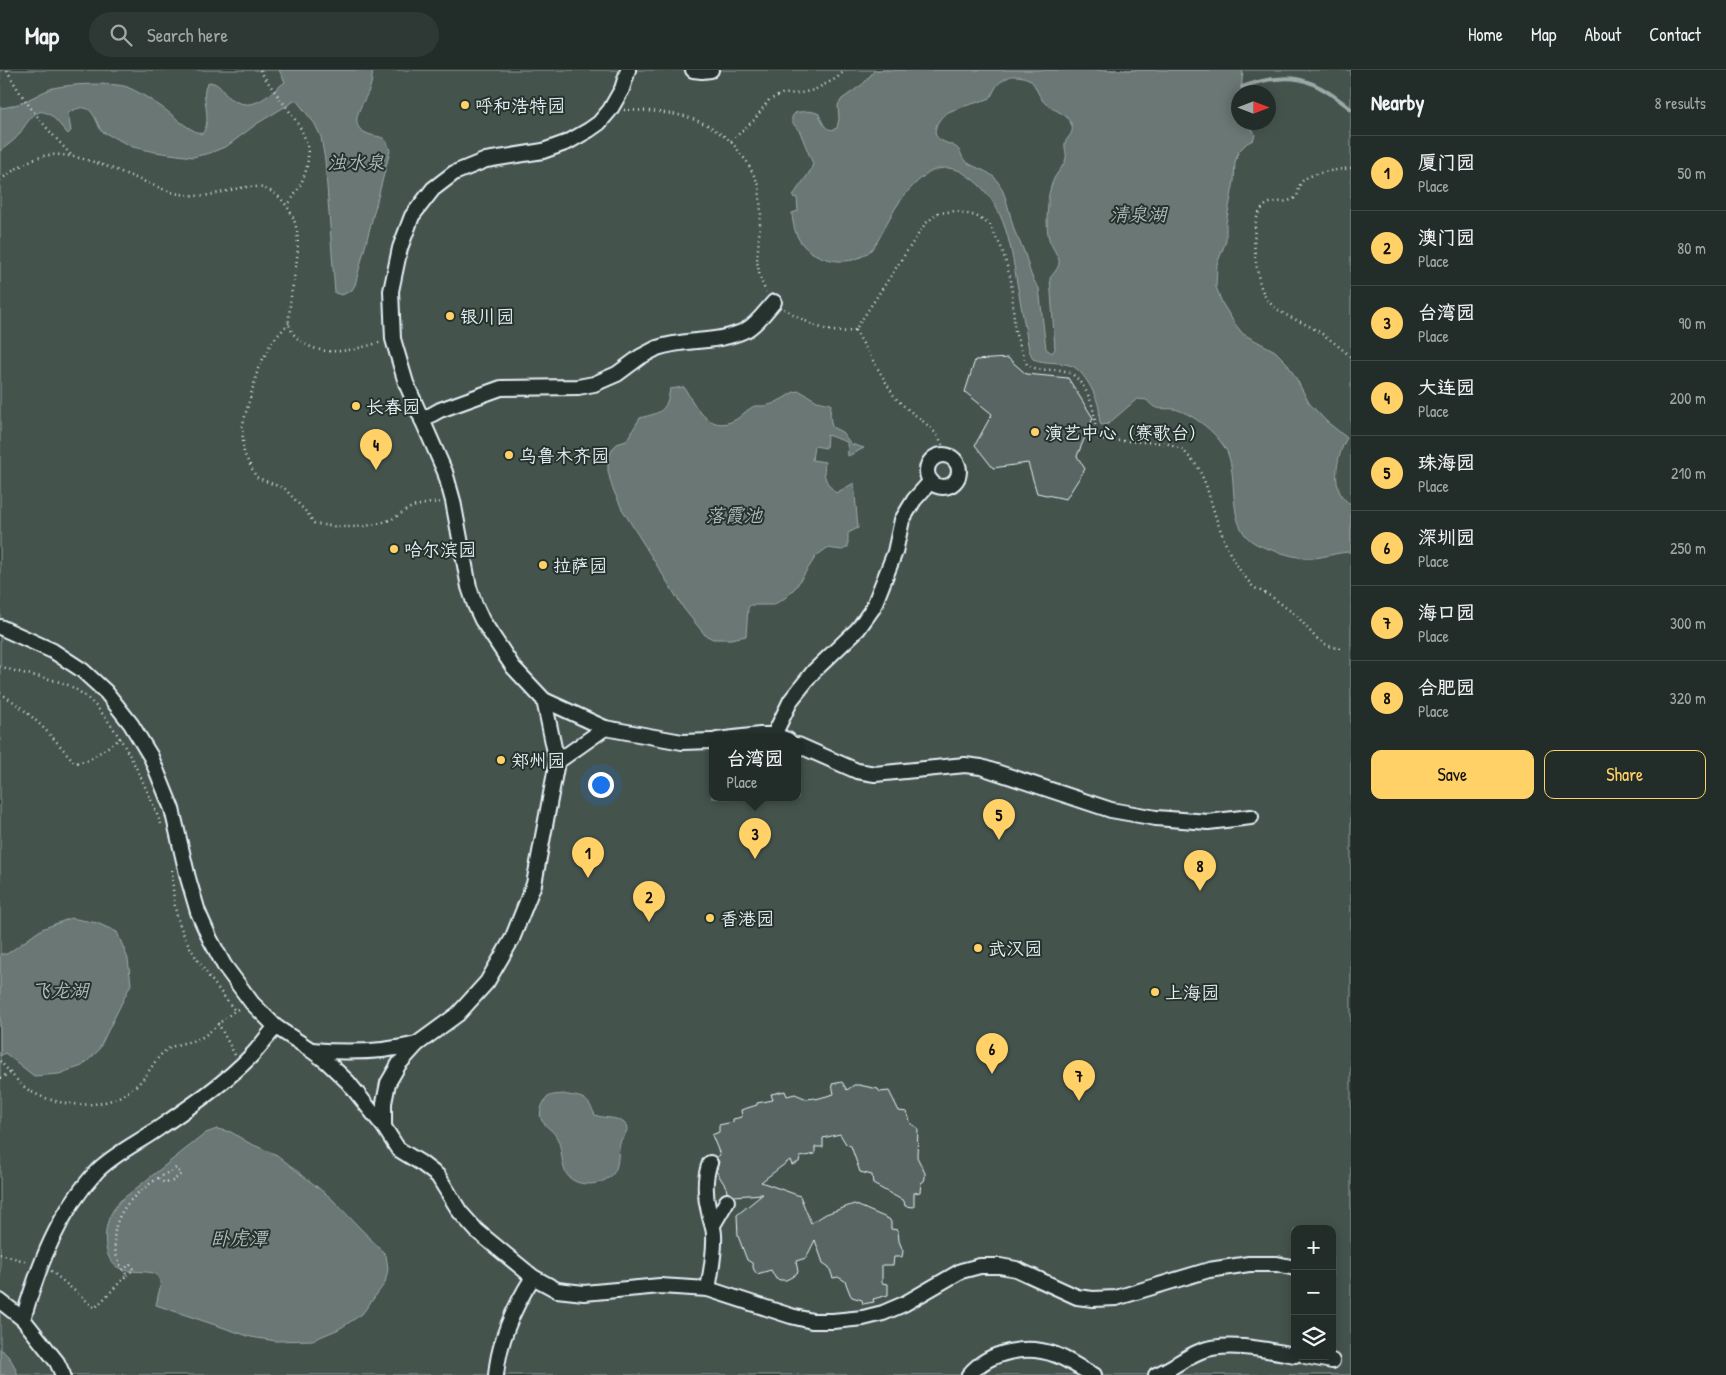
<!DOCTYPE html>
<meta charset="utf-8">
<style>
body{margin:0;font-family:"Patrick Hand","LXGW WenKai TC",sans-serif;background:#2e3834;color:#f1f3f6}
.controls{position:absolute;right:15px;bottom:15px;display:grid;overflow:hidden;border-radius:10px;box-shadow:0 2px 12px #0003}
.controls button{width:45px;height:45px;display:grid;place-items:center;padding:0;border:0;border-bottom:1px solid #3f4845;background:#222c28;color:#f1f3f6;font:25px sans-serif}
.compass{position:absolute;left:1231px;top:15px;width:45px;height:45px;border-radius:50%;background:#222c28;box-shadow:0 2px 12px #0003;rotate:90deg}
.you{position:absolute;left:600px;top:714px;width:18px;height:18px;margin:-12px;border:4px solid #fff;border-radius:50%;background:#1a73e8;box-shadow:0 0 0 8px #1a73e833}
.badge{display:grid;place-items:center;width:32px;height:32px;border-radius:50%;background:#ffd166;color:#111;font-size:16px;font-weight:700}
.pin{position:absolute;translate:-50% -41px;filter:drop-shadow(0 1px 2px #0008)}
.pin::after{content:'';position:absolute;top:26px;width:18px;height:15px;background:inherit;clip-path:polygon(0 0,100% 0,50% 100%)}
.popup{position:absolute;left:709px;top:666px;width:92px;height:65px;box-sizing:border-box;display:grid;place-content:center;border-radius:10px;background:#222c28;filter:drop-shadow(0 1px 4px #0005);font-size:16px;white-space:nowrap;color:#a2a7a8}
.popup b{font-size:19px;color:#f1f3f6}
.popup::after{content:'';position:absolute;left:50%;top:100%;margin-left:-10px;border:10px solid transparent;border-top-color:#222c28}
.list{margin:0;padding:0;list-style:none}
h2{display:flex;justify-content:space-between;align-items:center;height:65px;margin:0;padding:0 20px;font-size:21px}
h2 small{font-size:16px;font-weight:400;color:#a2a7a8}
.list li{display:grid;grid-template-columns:32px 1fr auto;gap:15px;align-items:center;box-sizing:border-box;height:75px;padding:0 20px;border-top:1px solid #3f4845}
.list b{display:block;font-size:19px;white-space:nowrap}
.list p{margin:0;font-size:16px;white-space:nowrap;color:#a2a7a8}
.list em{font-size:16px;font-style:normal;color:#a2a7a8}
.actions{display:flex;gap:10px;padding:15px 20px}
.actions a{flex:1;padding:11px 0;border:1px solid #ffd166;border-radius:10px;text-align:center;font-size:18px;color:#ffd166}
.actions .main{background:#ffd166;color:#111}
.icon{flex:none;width:28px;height:28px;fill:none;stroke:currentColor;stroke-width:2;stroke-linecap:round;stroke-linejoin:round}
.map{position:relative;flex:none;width:1351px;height:1305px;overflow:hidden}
header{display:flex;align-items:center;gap:30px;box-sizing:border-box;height:70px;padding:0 25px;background:#222c28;border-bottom:1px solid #3f4845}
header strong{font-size:24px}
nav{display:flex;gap:28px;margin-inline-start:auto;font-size:18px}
.search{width:350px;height:45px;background:#2e3834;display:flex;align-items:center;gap:12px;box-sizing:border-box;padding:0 18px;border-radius:28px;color:#a2a7a8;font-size:19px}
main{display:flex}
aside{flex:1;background:#222c28}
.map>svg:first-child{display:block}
.green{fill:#45524e;stroke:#96a2a3;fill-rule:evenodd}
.water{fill:#6b7775;stroke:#9da8a9;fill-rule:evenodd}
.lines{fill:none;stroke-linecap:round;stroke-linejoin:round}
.stream{stroke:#9da8a9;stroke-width:4}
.building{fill:#596563;stroke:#e8f1f8}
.minor-casing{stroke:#e8f1f8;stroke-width:18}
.path{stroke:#e8f1f8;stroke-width:2.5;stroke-dasharray:1 4;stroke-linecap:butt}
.minor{stroke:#26332d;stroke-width:14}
.poi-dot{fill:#ffd166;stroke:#26332d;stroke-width:2}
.labels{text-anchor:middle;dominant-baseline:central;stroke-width:4;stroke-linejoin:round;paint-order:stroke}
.poi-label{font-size:18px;fill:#e8f1f8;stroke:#26332d;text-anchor:start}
.water-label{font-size:19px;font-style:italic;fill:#b0babd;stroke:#26332d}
</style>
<header>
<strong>Map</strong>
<div class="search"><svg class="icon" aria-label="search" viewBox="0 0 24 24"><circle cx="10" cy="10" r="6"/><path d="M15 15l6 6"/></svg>Search here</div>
<nav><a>Home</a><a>Map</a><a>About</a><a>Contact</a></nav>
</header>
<main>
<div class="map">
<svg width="1351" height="1305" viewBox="0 0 1351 1305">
<rect width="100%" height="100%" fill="#2e3b35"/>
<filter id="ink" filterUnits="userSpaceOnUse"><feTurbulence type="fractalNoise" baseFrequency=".02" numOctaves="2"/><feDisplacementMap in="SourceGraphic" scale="10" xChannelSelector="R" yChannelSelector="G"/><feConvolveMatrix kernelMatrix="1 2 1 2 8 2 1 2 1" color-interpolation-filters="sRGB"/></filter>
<g filter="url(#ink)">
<!-- green -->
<path class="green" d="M0,0H1351V1305H0ZM1238,22H1268V52H1238ZM712,670H798V728H712ZM1295,1159H1332V1286H1295Z"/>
<!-- water -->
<g class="water">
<path d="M279,0H373C372,6 372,14 369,20C365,31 347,53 364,62C378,70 385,61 390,81L355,215L352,220L342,225L335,223L325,90L321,67L315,54L296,30L258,53L227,76L210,83L193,87L155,82L133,77L101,61C93,43 90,30 68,43L71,61L68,64C62,58 53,44 44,42C32,39 23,61 16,68C11,73 5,77 0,81V38C18,37 34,26 50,19C64,14 114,12 127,17C137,21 148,28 157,34C172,43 185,59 202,64C215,48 197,24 209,12C219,13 221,19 227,26C230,29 233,30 237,32C257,40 270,23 285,12Z"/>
<path d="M875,0H1243L1241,22H1238C1238,27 1237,31 1237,35C1236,42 1238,46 1238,52L1243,53L1253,60L1255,65L1253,70L1247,73L1239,81L1235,92L1234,111L1226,153V171L1217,194L1216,217L1222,233L1235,254L1243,264L1275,281L1286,292L1296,308L1309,333L1326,351L1347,368C1336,385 1329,424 1351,434V482C1338,482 1326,487 1313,488C1300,489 1285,484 1272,480C1263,477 1253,474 1246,466C1229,446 1237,408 1228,384C1226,378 1218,368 1213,363C1204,354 1190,344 1178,340C1165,336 1157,344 1147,330L1137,329L1108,354L1101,355C1098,349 1100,345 1099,339C1097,326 1084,301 1072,296C1059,291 1045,294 1033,289L1029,280C1025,257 1021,235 1017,213C1010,171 1004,129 965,104C956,97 941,96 930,102C915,111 900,129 892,144C885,155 880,170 871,180C854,196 829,193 811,182C797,173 793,158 792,143L798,141L797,128L793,127C798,115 809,107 813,94L800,62L792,52V47L795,43C804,41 811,40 819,44C822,52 826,64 837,58L839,49L838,35L842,29L863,14ZM1011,6C1018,6 1024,6 1030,10C1037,16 1038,28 1047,35C1056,42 1068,43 1072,56C1074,64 1067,67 1065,73C1064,78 1067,83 1066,88C1064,97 1056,103 1053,111C1050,118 1048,127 1048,134C1047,145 1046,162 1050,172C1059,191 1065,190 1050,208L1055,279L1052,283L1046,279L1039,218C1029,207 1029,193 1023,179C1021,173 1017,168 1015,162C1009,145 1007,122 995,108C988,101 976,98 968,93C960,88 963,83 957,78C950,72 931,72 936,57C937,53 941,47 945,44C954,38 977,33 988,29C993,25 992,24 995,19C998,12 1005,9 1011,6Z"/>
<path d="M684,317C695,336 709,364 735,350C741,347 745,341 751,338C755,335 757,336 762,336C768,336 775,333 780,330C787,327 792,321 800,321L817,331L831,334L830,346L832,357L842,362L851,374L864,378L848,386L847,372L827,365L826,378L814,376L812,390L825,392C823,407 825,412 836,423L854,413L858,458L848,463V477L842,480L827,478L816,486L796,517L785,528L773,535H750L748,538L746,566L731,569H713L705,565L684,539L622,439L612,417L608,401V389L613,378L617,374L626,371L640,348C661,342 666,343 670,319Z"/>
<polygon points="71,848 97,853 117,862 128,889 131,914 98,981 82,996 59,1004 34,1006 5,983 0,986 0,884 7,884 42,859"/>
<path d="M563,1024C583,1028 586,1025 595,1045C604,1049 616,1046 624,1053C626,1054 627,1057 627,1060C626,1065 621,1068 620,1073C617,1083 620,1097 612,1105C599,1118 569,1118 564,1098C561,1088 562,1078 557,1068C554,1061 546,1057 542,1051C538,1044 542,1032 548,1027C552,1024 558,1025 563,1024Z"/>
<path d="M217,1059L231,1062L249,1073L277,1085L331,1128L386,1185L388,1199L385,1213L362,1244L339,1259L313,1270L276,1271L251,1267L156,1235L161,1213L157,1205C146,1199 131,1204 119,1198C102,1190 103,1159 111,1144C113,1140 117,1135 120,1131L206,1063Z"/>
<path d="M0,1279C10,1286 14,1294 18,1305H0Z"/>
</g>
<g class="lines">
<!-- stream -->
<path class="stream" d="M1242,17C1291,0 1311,7 1351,39"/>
</g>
<!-- building -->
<g class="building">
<polygon points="1008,288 1026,304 1068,308 1093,348 1077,386 1085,399 1066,429 1037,423 1028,393 993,398 975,375 992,344 965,322 975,290"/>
<polygon points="842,1012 847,1020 854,1015 859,1015 878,1019 880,1022 889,1021 899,1041 907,1042 911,1054 918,1058 917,1087 925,1103 925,1108 924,1111 921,1113 920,1122 914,1123 914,1137 905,1136 904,1131 873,1114 872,1105 860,1102 851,1076 846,1074 840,1064 823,1068 823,1077 815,1077 815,1084 800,1087 799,1092 792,1095 790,1090 761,1112 800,1126 811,1153 826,1144 854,1134 889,1149 891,1152 891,1159 898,1160 899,1171 903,1181 902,1187 894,1187 893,1195 882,1195 882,1213 888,1214 888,1225 873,1229 874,1232 863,1234 862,1230 852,1227 850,1224 845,1211 838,1207 833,1208 829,1197 823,1193 815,1170 806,1188 796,1191 798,1202 792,1207 786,1210 781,1210 776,1209 771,1200 757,1204 754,1200 752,1193 747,1190 738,1166 737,1145 763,1124 734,1126 727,1122 726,1117 716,1101 719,1092 716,1087 720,1085 712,1065 719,1062 719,1055 733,1052 733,1049 742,1047 741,1040 757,1035 757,1033 773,1030 771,1024 785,1021 787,1026 795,1024 807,1029 815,1028 816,1029 834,1024 832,1014"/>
</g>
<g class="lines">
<defs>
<g id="minor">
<polyline points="628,0 622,19 610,40 599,53 589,60 568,72 543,81 486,90 454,103 433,119 412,146 400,178 391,221 393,269 406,313 445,402 453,431 469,517 475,535 482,550 513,597 544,630 557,692 605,658 682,672 712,671"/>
<polyline points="693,0 702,1 711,0"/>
<path d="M422,350L440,340L501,318L578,317L594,314L617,304L640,287L657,278C685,268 717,274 746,260C757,254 765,242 774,232"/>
<circle cx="943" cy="401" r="16"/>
<polyline points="0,557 53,581 82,600 106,622 131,654 151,687 172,739 188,808 198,842 210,869 224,895 252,933 276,957 311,980 326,991 348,1012 384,1057 398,1079 421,1093 438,1106 460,1142 477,1161 533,1207 557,1220 584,1223 660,1216 708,1219 791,1246 812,1251 833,1251 863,1248 883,1243 904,1234 961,1201 980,1196 1000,1196 1016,1199 1077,1227 1093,1229 1116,1228 1209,1200 1249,1194 1277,1194 1295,1198"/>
<polyline points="544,630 605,658"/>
<polyline points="774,665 791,630 814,601 858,559 873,538 895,482 902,450 914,430 931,411"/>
<polyline points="717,670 760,665 774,665 788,670"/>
<polyline points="798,675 857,701 875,704 965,695 981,697 1111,740 1156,748 1208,752 1251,747"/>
<path d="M311,980C347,983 381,983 417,974"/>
<polyline points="384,1057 384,1033 388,1013 399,994 417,974 458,944 487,912 512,869 534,814 557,692"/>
<polyline points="713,1155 727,1131"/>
<path d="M708,1219C711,1201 715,1183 714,1165C714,1157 710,1150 709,1142C705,1127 704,1107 710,1093"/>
<polyline points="0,1231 23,1249 57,1292 63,1305"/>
<path d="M23,1249C39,1195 58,1143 97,1101C115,1083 138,1073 159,1058C191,1036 224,1014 251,986C260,977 267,966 276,957"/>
<polyline points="1305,1286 1332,1291"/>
<path d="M496,1305C499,1270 514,1237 533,1207"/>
<path d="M969,1305C989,1281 1027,1274 1056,1285C1069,1290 1081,1299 1094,1305"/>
<path d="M1156,1305C1172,1299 1185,1287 1201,1281C1227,1271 1268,1280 1295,1285"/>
</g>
</defs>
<!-- minor casing -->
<use href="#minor" class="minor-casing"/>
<!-- path -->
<g class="path">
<path d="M7,0C23,32 48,60 72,86"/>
<path d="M260,0C292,52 334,73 287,136"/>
<polyline points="624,40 651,41 685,46 708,55 731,71 747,92 759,115 761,143 757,191 760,208 766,222"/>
<polyline points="731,71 754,50 769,30 782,24 801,23 814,20 837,8 845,0"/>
<path d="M1351,98C1339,100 1307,102 1301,113C1297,119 1300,126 1293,129C1286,133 1277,131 1270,133C1250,140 1254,176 1256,192C1258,205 1260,222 1269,232C1281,245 1296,249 1311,257C1325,265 1339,276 1351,287"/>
<path d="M0,110C16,99 30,87 50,85C80,82 127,105 155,116C163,119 172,123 180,124C188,125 195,126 203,126C235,122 262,103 286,135C308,164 293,203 290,235C290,241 288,248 289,254C291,262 295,267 302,272C327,289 355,279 382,272"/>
<path d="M784,239C806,251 829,267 855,260L925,154L938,143L956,141L976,146L990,155L1002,179L1011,210L1015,262L1027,295C1030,296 1034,298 1038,299C1048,301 1058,298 1068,302C1082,308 1092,330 1094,344C1096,352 1094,363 1100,370L1166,373L1183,380L1198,397L1206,415L1216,448L1228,480L1239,499L1253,517L1272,527L1297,546L1315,567L1328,576L1341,579"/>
<path d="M289,253L271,273L258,299L242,357L244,383L256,407L285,419L308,444L314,453C338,459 370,459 394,448C399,445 404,441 410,438C420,434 431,433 441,432"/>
<path d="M855,260L894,326C911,347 942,356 945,386"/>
<path d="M0,596C20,604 42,606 63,613C110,630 143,710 161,754"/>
<path d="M0,623C30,641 53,667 75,693L89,690L121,668"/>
<path d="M172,800C173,815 173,831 177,846C187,882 213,911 235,941"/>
<polyline points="218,953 235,985"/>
<path d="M0,991C9,1001 19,1014 30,1021C58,1037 102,1041 129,1021C135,1017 142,1011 146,1005C153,996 157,986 168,979C179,972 193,973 204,966C217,957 226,945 240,938"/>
<polyline points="0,1008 10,1003"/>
<polyline points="0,1184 28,1192"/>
<path d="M51,1201L95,1238L127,1205C120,1197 116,1188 115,1177C109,1138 146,1114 176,1098L181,1104L173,1111L164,1113L160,1108"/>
<polyline points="123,1201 130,1194 134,1199 127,1205"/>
</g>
<!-- minor -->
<use href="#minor" class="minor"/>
</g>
</g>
<!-- markers -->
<g class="poi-dot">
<circle cx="465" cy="35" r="5"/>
<circle cx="450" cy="246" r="5"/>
<circle cx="356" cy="336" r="5"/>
<circle cx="1035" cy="362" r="5"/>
<circle cx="509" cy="385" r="5"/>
<circle cx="394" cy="479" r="5"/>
<circle cx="543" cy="495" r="5"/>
<circle cx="501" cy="690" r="5"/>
<circle cx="710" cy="848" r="5"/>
<circle cx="978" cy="878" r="5"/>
<circle cx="1155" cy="922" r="5"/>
</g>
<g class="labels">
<!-- poi labels -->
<g class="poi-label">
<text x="475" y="35">呼和浩特园</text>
<text x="460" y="246">银川园</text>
<text x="366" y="336">长春园</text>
<text x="1045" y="362">演艺中心（赛歌台）</text>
<text x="519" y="385">乌鲁木齐园</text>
<text x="404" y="479">哈尔滨园</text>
<text x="553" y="495">拉萨园</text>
<text x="511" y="690">郑州园</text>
<text x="720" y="848">香港园</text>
<text x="988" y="878">武汉园</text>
<text x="1165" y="922">上海园</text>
</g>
<!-- water labels -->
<g class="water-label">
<text x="356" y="92">浊水泉</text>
<text x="1138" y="144">清泉湖</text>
<text x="734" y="445">落霞池</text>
<text x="60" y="920">飞龙湖</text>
<text x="239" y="1168">卧虎潭</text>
</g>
</g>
</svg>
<div class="controls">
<button>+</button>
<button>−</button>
<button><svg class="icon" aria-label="layers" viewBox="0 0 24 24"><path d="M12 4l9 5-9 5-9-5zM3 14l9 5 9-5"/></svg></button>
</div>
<svg class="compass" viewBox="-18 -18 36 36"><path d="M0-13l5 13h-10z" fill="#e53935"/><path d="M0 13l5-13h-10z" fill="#a2a7a8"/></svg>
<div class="you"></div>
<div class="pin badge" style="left:588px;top:808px">1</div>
<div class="pin badge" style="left:649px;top:852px">2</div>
<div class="pin badge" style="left:755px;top:789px">3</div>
<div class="popup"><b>台湾园</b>Place</div>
<div class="pin badge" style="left:376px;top:400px">4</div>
<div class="pin badge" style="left:999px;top:770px">5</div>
<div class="pin badge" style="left:992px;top:1004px">6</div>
<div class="pin badge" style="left:1079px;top:1031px">7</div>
<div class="pin badge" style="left:1200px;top:821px">8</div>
</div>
<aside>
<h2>Nearby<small>8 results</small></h2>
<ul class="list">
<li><span class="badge">1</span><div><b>厦门园</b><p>Place</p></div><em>50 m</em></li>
<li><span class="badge">2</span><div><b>澳门园</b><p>Place</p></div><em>80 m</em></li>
<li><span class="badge">3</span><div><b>台湾园</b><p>Place</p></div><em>90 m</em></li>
<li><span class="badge">4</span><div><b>大连园</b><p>Place</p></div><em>200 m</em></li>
<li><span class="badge">5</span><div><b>珠海园</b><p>Place</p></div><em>210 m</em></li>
<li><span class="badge">6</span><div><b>深圳园</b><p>Place</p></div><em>250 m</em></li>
<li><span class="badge">7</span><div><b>海口园</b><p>Place</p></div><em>300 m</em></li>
<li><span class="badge">8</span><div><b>合肥园</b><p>Place</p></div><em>320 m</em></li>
</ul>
<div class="actions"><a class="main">Save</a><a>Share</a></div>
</aside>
</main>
